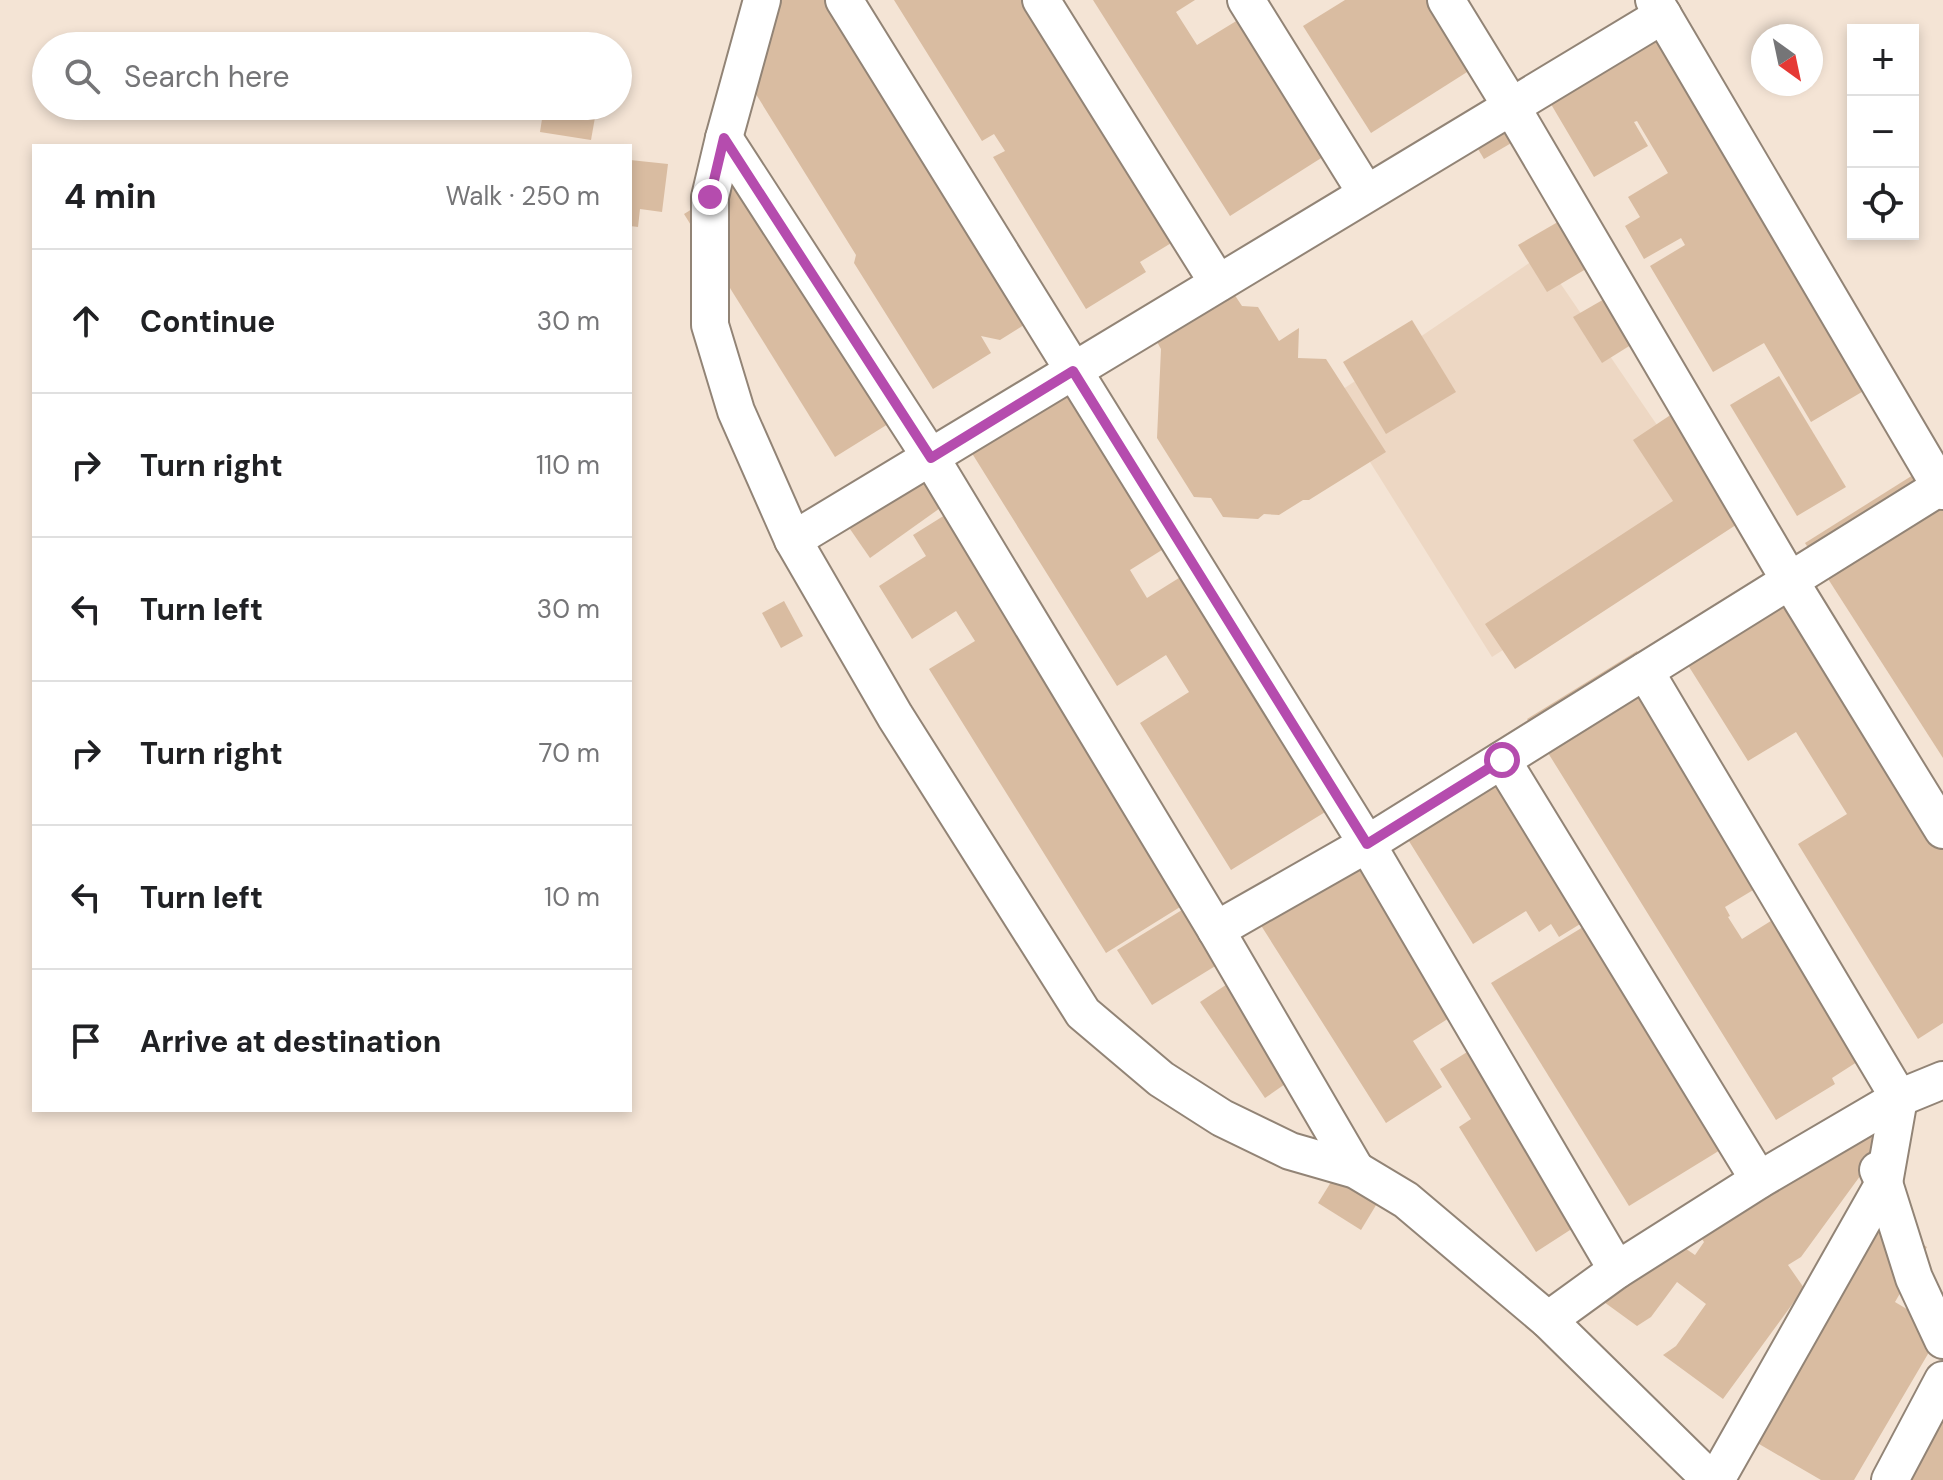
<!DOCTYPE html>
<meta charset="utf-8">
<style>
body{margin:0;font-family:"DM Sans",sans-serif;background:#f6f6f6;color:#202124}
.controls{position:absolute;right:24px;top:24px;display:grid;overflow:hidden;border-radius:0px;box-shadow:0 4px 12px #0003}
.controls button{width:72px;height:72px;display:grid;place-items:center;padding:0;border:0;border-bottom:2px solid #e0e0e0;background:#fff;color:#202124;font:40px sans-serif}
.compass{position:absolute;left:1751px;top:24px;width:72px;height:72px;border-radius:50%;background:#fff;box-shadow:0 4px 12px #0003;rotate:147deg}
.stop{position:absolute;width:24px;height:24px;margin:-18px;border:6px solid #b54cae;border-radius:50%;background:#fff}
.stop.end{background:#b54cae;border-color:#fff;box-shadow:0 2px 8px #0008}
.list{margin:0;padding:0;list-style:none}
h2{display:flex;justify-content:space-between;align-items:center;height:104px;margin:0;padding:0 32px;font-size:34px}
h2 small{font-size:26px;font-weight:400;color:#757577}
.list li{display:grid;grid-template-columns:52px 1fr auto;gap:24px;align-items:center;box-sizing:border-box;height:144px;padding:0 32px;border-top:2px solid #e0e0e0}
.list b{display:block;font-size:30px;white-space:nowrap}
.list em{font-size:26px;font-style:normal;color:#757577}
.icon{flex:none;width:44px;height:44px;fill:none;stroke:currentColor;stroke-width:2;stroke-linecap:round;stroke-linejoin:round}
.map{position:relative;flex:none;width:1943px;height:1480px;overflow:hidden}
.search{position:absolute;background:#fff;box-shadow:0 4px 12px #0003;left:32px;top:32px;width:600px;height:88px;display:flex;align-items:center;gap:20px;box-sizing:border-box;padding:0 28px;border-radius:44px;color:#757577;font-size:30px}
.panel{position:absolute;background:#fff;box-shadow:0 4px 12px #0003;left:32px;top:144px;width:600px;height:968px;border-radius:0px}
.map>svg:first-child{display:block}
.built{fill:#edd7c3}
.building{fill:#d9bca1}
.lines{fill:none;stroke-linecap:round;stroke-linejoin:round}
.minor-casing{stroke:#928476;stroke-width:40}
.minor{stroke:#fff;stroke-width:36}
.route{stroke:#b54cae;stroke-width:10}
</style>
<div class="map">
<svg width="1943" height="1480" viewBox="0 0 1943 1480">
<rect width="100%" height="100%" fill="#f4e4d5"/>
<!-- built -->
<polygon class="built" points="1541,255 1717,513 1492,657 1330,398"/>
<!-- building -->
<g class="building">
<polygon points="766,0 852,0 1035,318 1000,340 981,336 991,353 933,389 854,263 856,255 749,83"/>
<polygon points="894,0 1050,0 1191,231 1140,262 1146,272 1086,309 993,157 1005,151 994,134 982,141"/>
<polygon points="1093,0 1195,0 1176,12 1197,45 1251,12 1337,148 1230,216"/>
<polygon points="1345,0 1448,0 1486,60 1371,133 1303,26"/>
<polygon points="1648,3 1872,386 1811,422 1764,343 1713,372 1650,266 1685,245 1681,238 1644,259 1625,226 1640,217 1628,197 1668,173 1637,121 1634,122 1648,146 1594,177 1532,72"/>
<polygon points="544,106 597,106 591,140 540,132"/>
<polygon points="1492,107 1513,142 1484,159 1463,124"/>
<polygon points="630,160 668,164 662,212 640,209 638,227 630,226"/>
<polygon points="759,168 909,411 835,457 684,214"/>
<polygon points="1563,219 1591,266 1547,292 1518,245"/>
<polygon points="1230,288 1242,306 1258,307 1279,341 1299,328 1298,358 1326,359 1386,452 1309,500 1303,500 1279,515 1264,514 1258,519 1223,517 1211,498 1194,497 1157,438 1161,349 1156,340"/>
<polygon points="1606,298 1634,343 1602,363 1573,317"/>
<polygon points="1412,320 1456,392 1386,434 1343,362"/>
<polygon points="1068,356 1181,538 1130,570 1147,598 1198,566 1343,801 1231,870 1140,723 1189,692 1166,655 1117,686 955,426"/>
<polygon points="1779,376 1846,487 1797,516 1730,405"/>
<polygon points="1675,412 1745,519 1515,669 1485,624 1673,501 1633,440"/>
<polygon points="925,437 964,491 870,558 832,503"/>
<polygon points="1921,470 1943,505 1943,758 1805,543"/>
<polygon points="945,515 1201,894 1106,953 929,669 975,641 956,611 912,639 879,586 926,556 913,535"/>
<polygon points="1784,568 1943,825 1943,1023 1918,1039 1798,844 1847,814 1796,732 1748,761 1671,638"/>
<polygon points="784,601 803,636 781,648 762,613"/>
<polygon points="1637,651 1778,875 1725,907 1730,916 1728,917 1742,939 1795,906 1871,1053 1832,1078 1835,1084 1776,1120 1527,719"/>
<polygon points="1497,741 1603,910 1559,937 1551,924 1539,932 1526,911 1473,944 1389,809"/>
<polygon points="1355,827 1468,1006 1413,1041 1442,1087 1386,1123 1243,897"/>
<polygon points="1203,897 1238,952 1152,1005 1117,950"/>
<polygon points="1606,913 1743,1136 1629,1206 1491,983"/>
<polygon points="1247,971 1311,1066 1265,1098 1200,1002"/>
<polygon points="1491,1037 1584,1221 1536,1252 1459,1127 1471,1119 1440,1069"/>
<polygon points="1849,1106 1890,1135 1801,1257 1788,1265 1804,1288 1723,1399 1663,1355 1676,1346 1706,1304 1677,1282 1651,1317 1637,1326 1582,1286 1673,1240 1695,1255 1704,1242 1687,1216"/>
<polygon points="1341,1166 1384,1192 1361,1230 1318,1203"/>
<polygon points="1871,1214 1927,1247 1895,1302 1942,1330 1854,1480 1821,1480 1742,1434"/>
<polygon points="1943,1394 1943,1480 1885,1480"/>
</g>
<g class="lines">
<defs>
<g id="minor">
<polyline points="762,0 724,138 710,197 710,325 736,411 793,540 895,716 1083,1013 1161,1079 1222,1118 1290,1151 1356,1170 1406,1200 1548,1320 1711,1480"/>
<polyline points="844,0 1367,844 1617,1270"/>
<polyline points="1041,0 1218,283"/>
<polyline points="1246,0 1366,193"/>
<polyline points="1446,0 1511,106 1790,581 1943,830"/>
<polyline points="1654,0 1943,491"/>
<polyline points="724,138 931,458 1216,930 1356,1170"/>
<polyline points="793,540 1663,15"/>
<polyline points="1645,671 1899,1098 1884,1183 1716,1480"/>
<polyline points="1502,760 1759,1180"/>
<polyline points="1216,930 1367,844 1940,487"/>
<polyline points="1878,1170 1884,1183 1914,1278 1943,1340"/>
<polyline points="1548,1320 1617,1270 1759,1180 1899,1098 1943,1080"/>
<polyline points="1890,1480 1943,1380"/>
</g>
</defs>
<!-- minor casing -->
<use href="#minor" class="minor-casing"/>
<!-- minor -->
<use href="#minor" class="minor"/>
</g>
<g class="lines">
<!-- route -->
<polyline class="route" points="710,197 724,138 931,458 1073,371 1367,844 1502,760"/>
</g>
</svg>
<div class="controls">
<button>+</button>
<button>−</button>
<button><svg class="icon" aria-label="locate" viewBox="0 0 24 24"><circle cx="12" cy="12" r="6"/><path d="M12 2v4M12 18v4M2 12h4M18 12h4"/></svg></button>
</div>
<svg class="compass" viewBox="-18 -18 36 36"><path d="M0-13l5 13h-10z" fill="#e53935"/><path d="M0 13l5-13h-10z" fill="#757577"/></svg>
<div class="stop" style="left:1502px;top:760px"></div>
<div class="stop end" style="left:710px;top:197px"></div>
<div class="search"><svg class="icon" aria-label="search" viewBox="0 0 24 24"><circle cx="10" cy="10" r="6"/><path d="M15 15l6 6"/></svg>Search here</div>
<section class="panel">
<h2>4 min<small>Walk · 250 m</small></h2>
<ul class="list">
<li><svg class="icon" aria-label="ahead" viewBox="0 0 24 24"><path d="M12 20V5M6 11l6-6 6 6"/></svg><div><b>Continue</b></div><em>30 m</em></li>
<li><svg class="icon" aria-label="right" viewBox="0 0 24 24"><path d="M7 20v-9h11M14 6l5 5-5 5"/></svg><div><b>Turn right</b></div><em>110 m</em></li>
<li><svg class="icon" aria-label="left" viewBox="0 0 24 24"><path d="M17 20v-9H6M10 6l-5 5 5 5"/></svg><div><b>Turn left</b></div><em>30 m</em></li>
<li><svg class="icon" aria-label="right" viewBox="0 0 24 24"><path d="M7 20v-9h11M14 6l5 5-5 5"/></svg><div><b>Turn right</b></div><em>70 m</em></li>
<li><svg class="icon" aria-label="left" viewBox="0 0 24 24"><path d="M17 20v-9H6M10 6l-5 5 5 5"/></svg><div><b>Turn left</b></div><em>10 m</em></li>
<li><svg class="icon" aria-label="arrive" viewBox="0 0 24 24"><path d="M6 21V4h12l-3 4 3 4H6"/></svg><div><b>Arrive at destination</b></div></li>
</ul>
</section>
</div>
